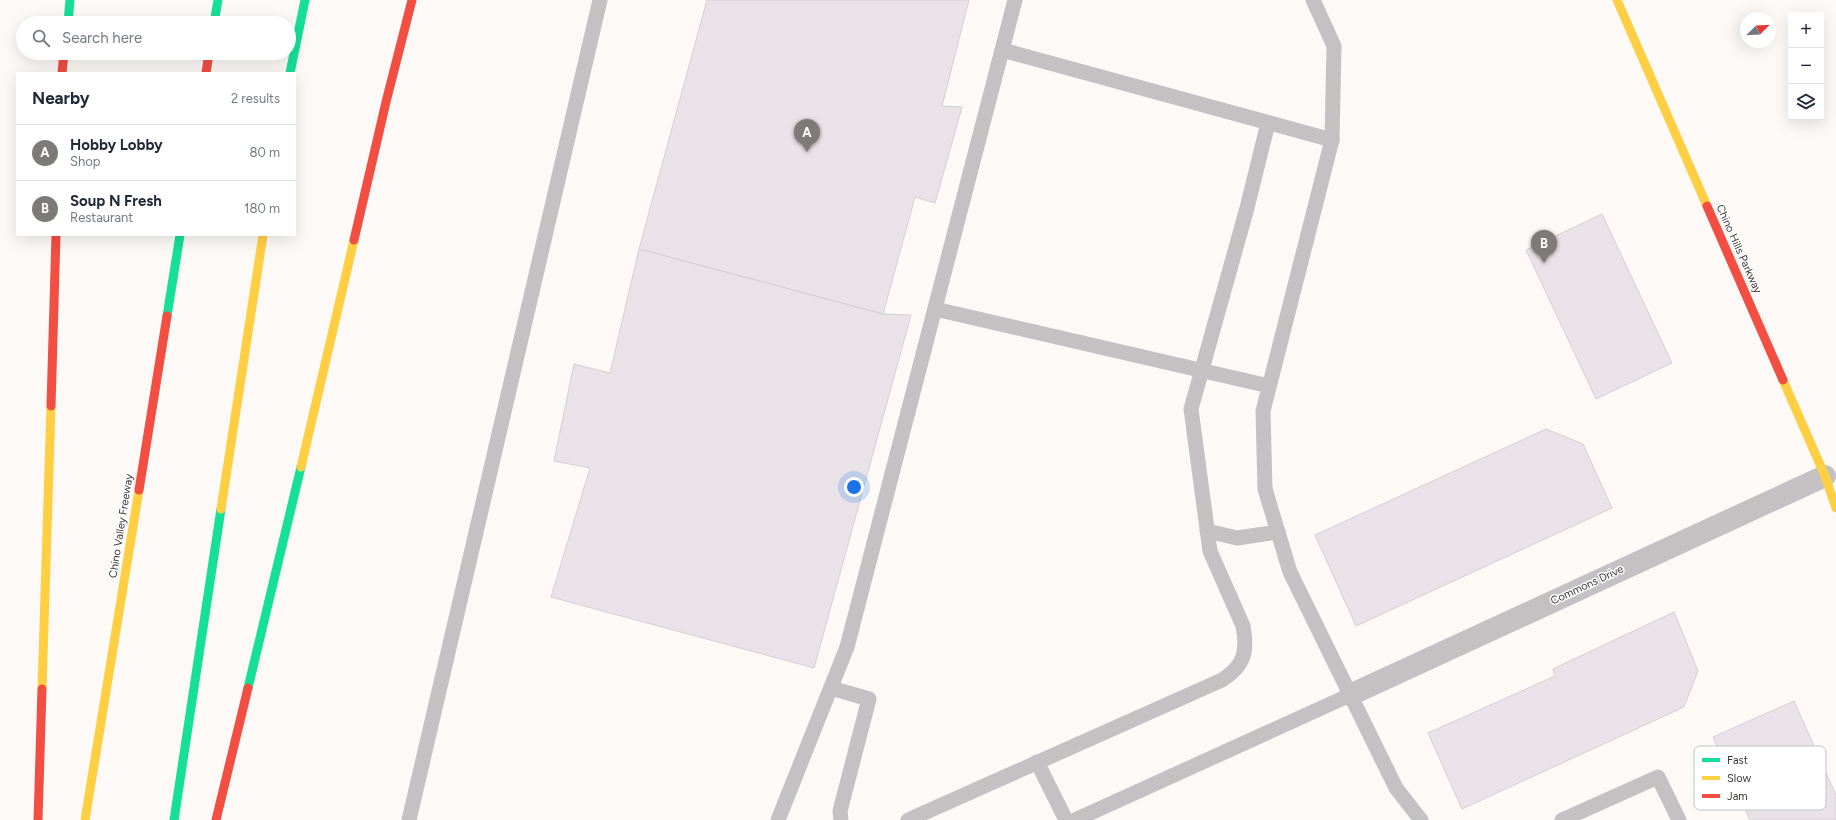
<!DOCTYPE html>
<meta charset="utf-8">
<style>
body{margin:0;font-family:Figtree,sans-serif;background:#f6f6f7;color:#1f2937}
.controls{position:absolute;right:12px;top:12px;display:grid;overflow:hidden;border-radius:0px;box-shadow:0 4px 16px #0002}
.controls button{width:36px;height:36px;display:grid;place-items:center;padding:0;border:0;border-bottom:1px solid #e0e1e3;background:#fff;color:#1f2937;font:20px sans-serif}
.compass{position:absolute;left:1740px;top:12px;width:36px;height:36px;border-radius:50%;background:#fff;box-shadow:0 4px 16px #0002;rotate:66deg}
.you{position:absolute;left:854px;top:487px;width:14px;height:14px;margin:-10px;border:3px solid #fff;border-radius:50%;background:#1a73e8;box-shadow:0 0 0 6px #1a73e833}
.badge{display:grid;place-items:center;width:26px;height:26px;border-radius:50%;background:#7d7a78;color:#fff;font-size:13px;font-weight:700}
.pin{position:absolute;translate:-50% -33px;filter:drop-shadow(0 1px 2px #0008)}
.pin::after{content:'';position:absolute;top:21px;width:14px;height:12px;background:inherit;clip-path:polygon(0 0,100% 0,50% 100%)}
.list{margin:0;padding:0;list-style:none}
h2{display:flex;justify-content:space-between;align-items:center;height:52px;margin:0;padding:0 16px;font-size:17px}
h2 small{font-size:13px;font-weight:400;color:#747a83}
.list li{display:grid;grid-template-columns:26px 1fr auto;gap:12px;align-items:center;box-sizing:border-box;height:56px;padding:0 16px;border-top:1px solid #e0e1e3}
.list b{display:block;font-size:15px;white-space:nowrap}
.list p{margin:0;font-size:13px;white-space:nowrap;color:#747a83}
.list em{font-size:13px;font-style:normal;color:#747a83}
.icon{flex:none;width:22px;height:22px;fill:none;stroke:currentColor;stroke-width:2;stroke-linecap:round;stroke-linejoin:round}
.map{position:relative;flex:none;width:1836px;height:820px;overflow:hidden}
.search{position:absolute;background:#fff;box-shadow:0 4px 16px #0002;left:16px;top:16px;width:280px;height:44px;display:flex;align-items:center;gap:10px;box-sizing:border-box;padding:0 14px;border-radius:22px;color:#747a83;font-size:15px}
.panel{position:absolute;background:#fff;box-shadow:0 4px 16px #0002;left:16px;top:72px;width:280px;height:164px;border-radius:0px}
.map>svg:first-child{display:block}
.building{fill:#e9e3e9;stroke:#d2d0d0}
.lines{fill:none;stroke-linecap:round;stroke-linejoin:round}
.lane{stroke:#c3c1c1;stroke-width:15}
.street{stroke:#c3c1c1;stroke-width:22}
.fast{stroke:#16e098;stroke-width:9}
.slow{stroke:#ffcf43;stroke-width:9}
.jam{stroke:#f24e42;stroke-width:9}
.labels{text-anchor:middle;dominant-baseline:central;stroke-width:3;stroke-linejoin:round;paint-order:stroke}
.street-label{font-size:11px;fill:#393634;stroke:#fff}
.key{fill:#fff;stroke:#c4c3c2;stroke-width:1}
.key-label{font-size:11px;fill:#393634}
</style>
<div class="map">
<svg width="1836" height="820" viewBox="0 0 1836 820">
<rect width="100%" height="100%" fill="#fcf9f7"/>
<!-- building -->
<g class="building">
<polygon points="707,0 969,0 942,106 962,107 935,203 915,197 883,314 639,249"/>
<polygon points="1602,214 1672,363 1596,399 1526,250"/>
<polygon points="639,249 883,314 911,315 814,668 551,597 590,468 554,461 574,364 610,373"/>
<polygon points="1546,429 1583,444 1612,508 1356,626 1315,535"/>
<polygon points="1674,612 1698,671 1684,707 1462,809 1428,733 1555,676 1553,669"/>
<polygon points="1794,701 1836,795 1836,820 1750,820 1713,737"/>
</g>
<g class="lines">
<!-- lane -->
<g class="lane">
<polyline points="1313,0 1334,46 1332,140 1263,411 1265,489 1290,572 1396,788 1421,820"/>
<polyline points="1002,50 1332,140"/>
<polyline points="935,309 1269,386"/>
<polyline points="1207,531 1237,538 1278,532"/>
<polyline points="831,688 869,699 840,811 841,820"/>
<polyline points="1037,762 1066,820"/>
<polyline points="409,820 600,0"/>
<polyline points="778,820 847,647 1015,0"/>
<path d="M908,820L1222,680C1244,666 1248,652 1243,626L1210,551L1191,409L1247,208L1268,123"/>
<polyline points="1075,820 1350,695"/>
<polyline points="1562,820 1658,777 1679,820"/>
</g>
<!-- street -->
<polyline class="street" points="1350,695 1825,476"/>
<!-- fast -->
<g class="fast">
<polyline points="68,23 70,0"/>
<polyline points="214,23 218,0"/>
<polyline points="290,73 305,0"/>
<polyline points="167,316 180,235"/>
<polyline points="248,688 301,467"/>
<polyline points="174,820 221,509"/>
</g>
<!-- slow -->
<g class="slow">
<polyline points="1617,0 1707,206"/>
<polyline points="1783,380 1825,476 1836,508"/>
<polyline points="301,467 354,240"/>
<polyline points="221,509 263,235"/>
<polyline points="42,689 51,406"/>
<polyline points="85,820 139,490"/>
</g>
<!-- jam -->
<g class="jam">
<polyline points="62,73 64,53"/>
<polyline points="206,73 209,53"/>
<polyline points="1707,206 1783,380"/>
<polyline points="354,240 386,102 412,0"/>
<polyline points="51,406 56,235"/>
<polyline points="139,490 167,316"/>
<polyline points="38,820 42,689"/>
<polyline points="216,820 248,688"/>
</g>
</g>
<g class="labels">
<!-- street labels -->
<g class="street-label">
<text transform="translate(1739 249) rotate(66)">Chino Hills Parkway</text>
<text transform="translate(121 526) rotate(-81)">Chino Valley Freeway</text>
<text transform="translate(1587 585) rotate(-25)">Commons Drive</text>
</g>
</g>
<!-- legend -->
<rect x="1694" y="746" width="132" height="64" rx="6" class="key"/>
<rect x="1702" y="758" width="18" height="4" fill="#16e098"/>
<rect x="1702" y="776" width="18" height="4" fill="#ffcf43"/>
<rect x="1702" y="794" width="18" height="4" fill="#f24e42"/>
<g class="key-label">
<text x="1727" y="764">Fast</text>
<text x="1727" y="782">Slow</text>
<text x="1727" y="800">Jam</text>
</g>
</svg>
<div class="controls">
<button>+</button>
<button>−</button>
<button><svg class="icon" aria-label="layers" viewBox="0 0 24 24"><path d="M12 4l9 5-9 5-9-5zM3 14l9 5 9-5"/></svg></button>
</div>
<svg class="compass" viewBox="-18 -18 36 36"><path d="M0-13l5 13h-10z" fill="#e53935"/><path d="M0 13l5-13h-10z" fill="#747a83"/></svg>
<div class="you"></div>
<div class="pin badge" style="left:807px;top:152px">A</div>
<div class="pin badge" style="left:1544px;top:263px">B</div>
<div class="search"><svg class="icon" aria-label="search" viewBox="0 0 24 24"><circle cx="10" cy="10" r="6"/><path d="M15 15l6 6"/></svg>Search here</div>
<section class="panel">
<h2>Nearby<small>2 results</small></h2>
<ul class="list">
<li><span class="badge">A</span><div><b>Hobby Lobby</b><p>Shop</p></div><em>80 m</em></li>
<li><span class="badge">B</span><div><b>Soup N Fresh</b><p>Restaurant</p></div><em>180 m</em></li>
</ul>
</section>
</div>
